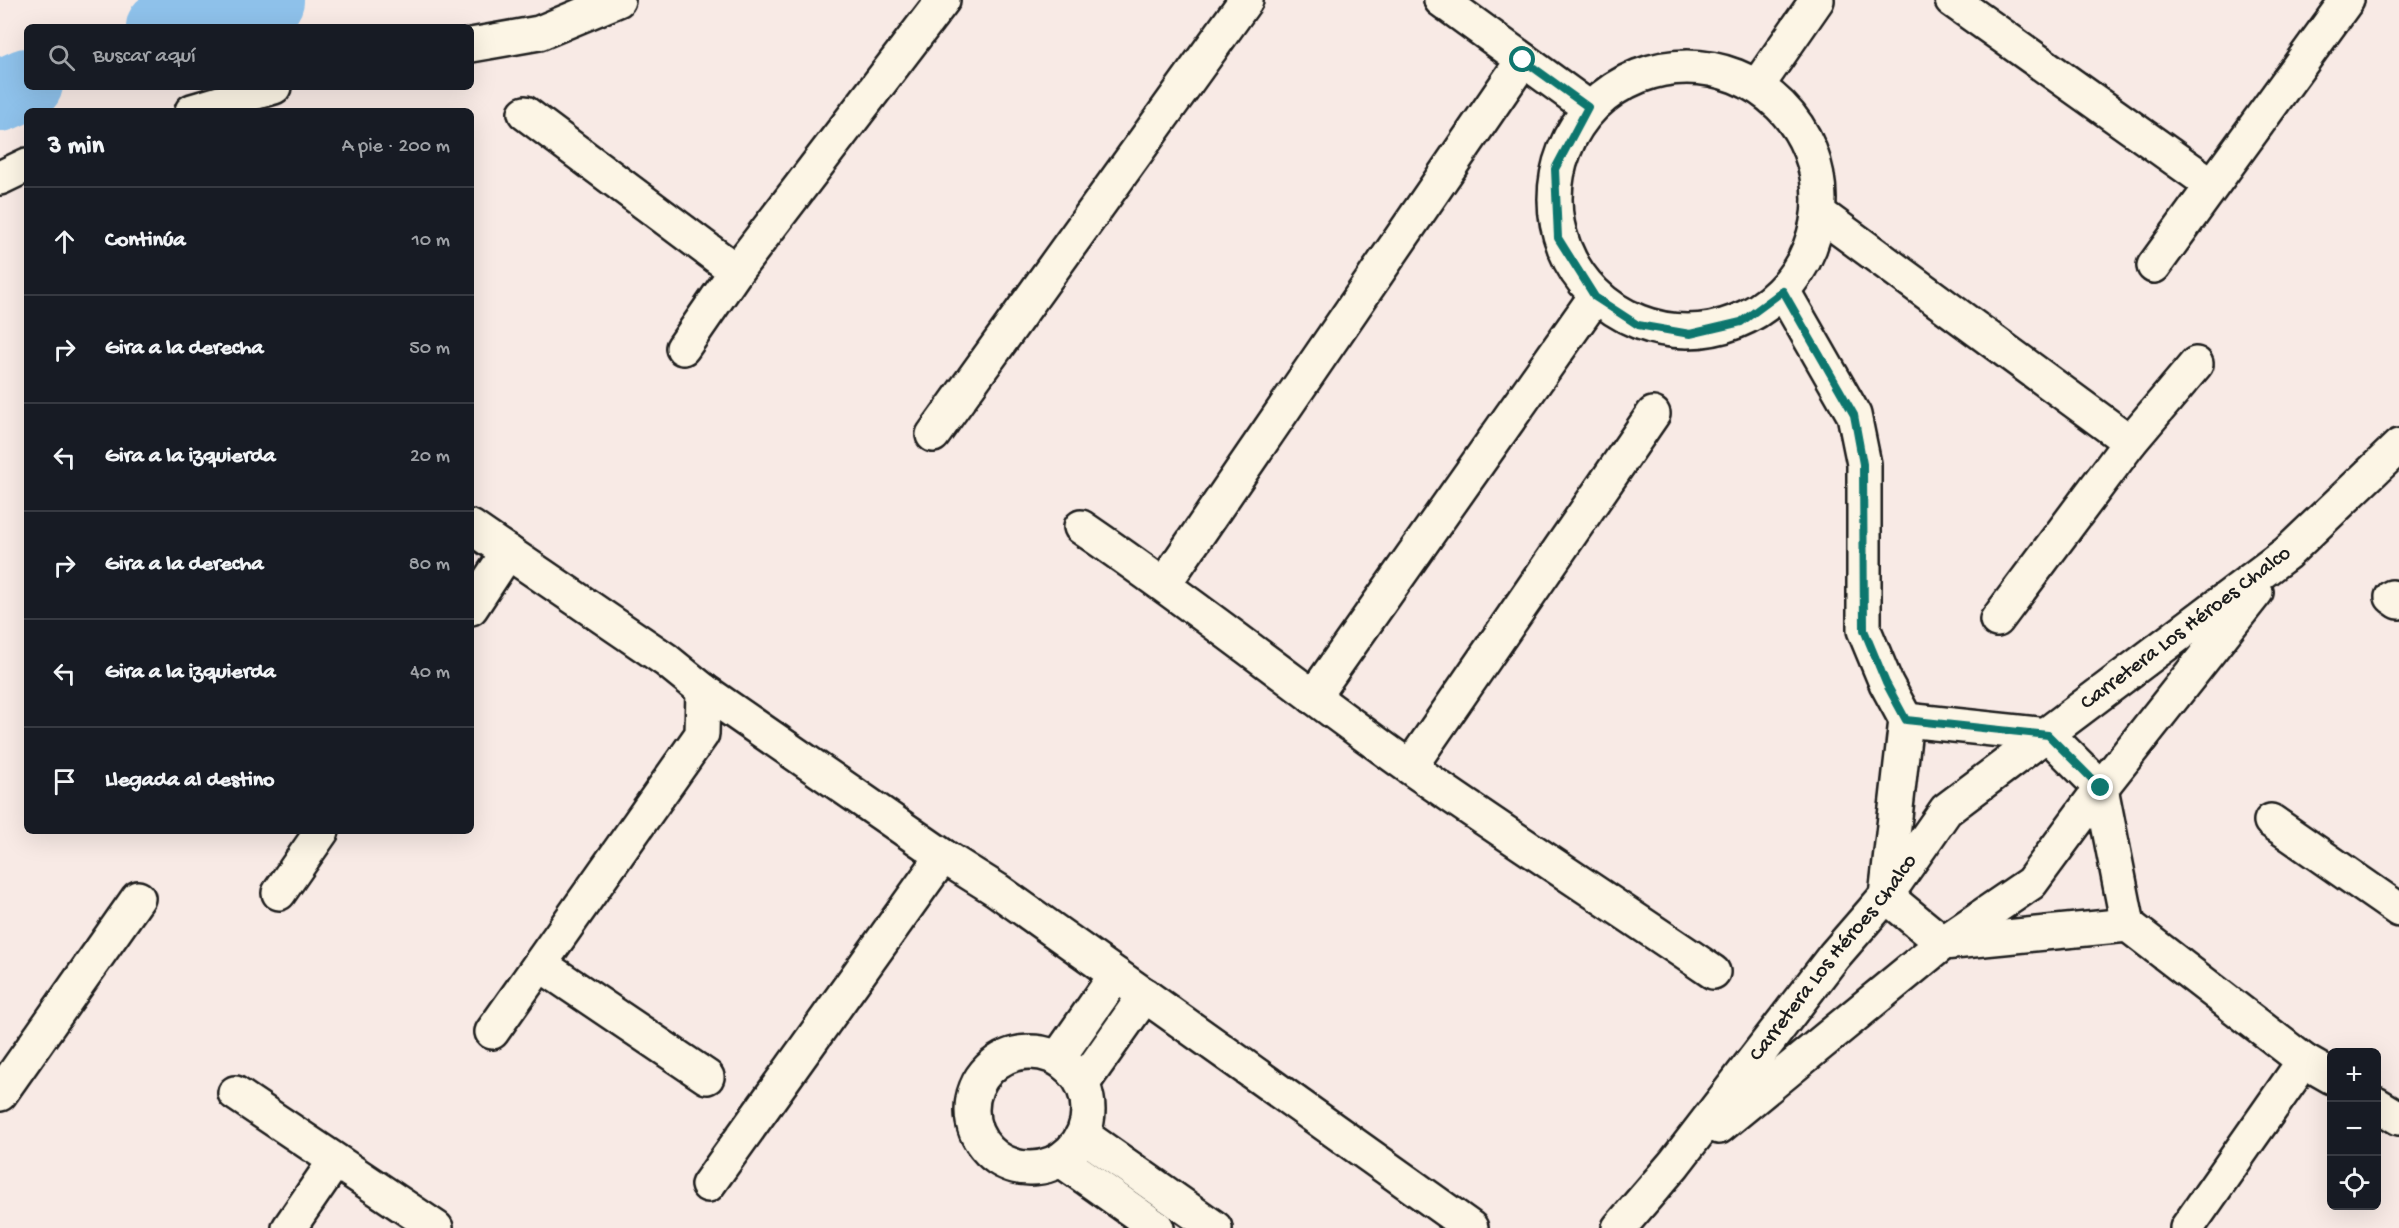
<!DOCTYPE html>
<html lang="es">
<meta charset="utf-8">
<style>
body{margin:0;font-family:"Gochi Hand",sans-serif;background:#242831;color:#f1f3f6}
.controls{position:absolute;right:18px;bottom:18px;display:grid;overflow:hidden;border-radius:9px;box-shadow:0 6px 24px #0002}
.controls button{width:54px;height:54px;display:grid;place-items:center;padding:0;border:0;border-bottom:2px solid #363941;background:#171b24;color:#f1f3f6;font:30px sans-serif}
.stop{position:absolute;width:18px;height:18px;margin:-14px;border:4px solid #0f766e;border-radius:50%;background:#fff}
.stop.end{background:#0f766e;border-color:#fff;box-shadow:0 2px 6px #0008}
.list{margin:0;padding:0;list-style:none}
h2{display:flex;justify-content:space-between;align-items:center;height:78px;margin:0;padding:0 24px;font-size:26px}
h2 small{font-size:20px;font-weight:400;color:#9ea1a6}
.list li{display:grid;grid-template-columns:39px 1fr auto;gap:18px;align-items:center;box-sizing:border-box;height:108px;padding:0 24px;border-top:2px solid #363941}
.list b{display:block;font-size:22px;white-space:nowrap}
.list em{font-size:20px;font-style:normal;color:#9ea1a6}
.icon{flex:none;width:33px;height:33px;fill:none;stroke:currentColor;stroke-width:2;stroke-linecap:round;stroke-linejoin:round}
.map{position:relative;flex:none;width:2399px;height:1228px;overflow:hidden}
.search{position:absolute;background:#171b24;box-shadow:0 6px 24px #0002;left:24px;top:24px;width:450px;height:66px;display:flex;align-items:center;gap:15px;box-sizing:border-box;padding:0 21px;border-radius:9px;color:#9ea1a6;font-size:22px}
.panel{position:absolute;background:#171b24;box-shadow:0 6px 24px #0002;left:24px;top:108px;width:450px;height:726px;border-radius:9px}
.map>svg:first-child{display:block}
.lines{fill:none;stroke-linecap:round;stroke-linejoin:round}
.river{stroke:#8ec1ea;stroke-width:72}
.minor-casing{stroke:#1c1c1c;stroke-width:38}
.minor{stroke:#fcf5e5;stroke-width:33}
.route{stroke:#0f766e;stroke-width:8}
.labels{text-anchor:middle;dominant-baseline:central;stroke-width:5;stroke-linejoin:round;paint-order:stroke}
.street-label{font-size:22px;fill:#1c1c1c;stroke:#fcf5e5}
</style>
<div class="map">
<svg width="2399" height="1228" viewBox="0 0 2399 1228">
<rect width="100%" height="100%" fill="#f8eae5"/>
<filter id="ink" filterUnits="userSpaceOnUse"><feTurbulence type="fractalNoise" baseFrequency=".0167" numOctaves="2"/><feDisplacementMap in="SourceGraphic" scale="12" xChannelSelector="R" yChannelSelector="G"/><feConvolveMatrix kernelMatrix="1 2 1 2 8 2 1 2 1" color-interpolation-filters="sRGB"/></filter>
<g filter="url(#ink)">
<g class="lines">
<!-- river -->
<g class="river">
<polyline points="162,27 195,13 268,0"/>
<polyline points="0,96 27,84"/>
</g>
<defs>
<g id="minor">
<polyline points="1441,0 1588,107"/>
<polyline points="1952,0 2212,185"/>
<polyline points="471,45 539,33 618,0"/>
<circle cx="1687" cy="199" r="132"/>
<polyline points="1758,85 1817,0"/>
<polyline points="192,111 274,87"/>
<polyline points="525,113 736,271"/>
<polyline points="0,178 27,165"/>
<polyline points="1820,214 2130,442 1997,620"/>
<polyline points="2154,266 2347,0"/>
<polyline points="1783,291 1854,415 1864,464 1864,630 1886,683 1906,720 1886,896 1943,943 2128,925"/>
<polyline points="683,348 736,271 943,0"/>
<polyline points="933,435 1246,0"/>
<polyline points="2130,442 2196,364"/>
<polyline points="471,527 666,660 703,690 943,856 997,890 1471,1228"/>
<path d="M1081,527C1193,603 1298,688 1408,766C1508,836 1612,903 1713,972"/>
<polyline points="1164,584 1523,60"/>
<polyline points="2392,597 2399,602"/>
<polyline points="471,608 508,552"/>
<polyline points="1313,697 1595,297"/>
<polyline points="1906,720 2048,735 2101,788 2128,925 2304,1061 2332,1077"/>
<polyline points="1410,767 1653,414"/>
<polyline points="2271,821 2399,910"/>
<polyline points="279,893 322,831"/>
<polyline points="541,965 707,1077"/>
<polyline points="492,1032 702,734 703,690"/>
<circle cx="1030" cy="1110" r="58"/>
<polyline points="1058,1058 1116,975"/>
<polyline points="1083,1083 1145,995"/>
<polyline points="235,1093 436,1228"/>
<polyline points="0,1094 138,898"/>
<polyline points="2376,1104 2399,1118"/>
<polyline points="1719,1127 1943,943 2031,883 2101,788 2256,592"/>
<polyline points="1083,1135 1215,1228"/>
<polyline points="1061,1160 1157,1228"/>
<polyline points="708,1185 943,856"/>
<polyline points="289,1228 335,1161"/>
<path id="s1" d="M1619,1228L1674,1164L1834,956L1886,896L1946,810L2287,553L2399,446"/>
<polyline points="2187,1228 2304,1061"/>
</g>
</defs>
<!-- minor casing -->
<use href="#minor" class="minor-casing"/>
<!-- minor -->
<use href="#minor" class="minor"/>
</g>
</g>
<g class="lines" filter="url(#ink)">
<!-- route -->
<polyline class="route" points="1523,60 1588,107 1555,169 1558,238 1595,297 1638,325 1690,334 1741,322 1783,291 1854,415 1863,464 1864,630 1886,683 1906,720 2048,735 2101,788"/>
</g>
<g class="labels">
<!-- street labels -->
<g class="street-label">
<text stroke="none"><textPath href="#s1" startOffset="832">Carretera Los Héroes Chalco</textPath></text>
<text stroke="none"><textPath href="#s1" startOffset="345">Carretera Los Héroes Chalco</textPath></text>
</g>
</g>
</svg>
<div class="controls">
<button>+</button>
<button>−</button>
<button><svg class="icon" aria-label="locate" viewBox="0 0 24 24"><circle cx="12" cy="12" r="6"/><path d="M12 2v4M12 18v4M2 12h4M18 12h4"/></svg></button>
</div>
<div class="stop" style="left:1523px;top:60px"></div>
<div class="stop end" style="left:2101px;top:788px"></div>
<div class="search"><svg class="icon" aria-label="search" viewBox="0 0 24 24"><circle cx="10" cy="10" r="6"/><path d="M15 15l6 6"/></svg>Buscar aquí</div>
<section class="panel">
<h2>3 min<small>A pie · 200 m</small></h2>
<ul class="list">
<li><svg class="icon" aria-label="ahead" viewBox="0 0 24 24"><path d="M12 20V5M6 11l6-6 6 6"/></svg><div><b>Continúa</b></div><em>10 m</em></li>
<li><svg class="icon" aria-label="right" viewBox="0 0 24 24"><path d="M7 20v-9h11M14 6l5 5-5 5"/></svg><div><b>Gira a la derecha</b></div><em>50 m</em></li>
<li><svg class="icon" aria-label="left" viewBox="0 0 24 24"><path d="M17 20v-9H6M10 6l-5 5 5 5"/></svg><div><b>Gira a la izquierda</b></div><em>20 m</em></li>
<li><svg class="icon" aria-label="right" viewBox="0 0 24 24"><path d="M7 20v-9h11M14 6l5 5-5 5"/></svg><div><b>Gira a la derecha</b></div><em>80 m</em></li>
<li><svg class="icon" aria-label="left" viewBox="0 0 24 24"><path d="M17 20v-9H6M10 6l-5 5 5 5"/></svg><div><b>Gira a la izquierda</b></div><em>40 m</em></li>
<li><svg class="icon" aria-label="arrive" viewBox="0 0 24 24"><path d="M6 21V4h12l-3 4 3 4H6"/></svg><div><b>Llegada al destino</b></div></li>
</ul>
</section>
</div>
